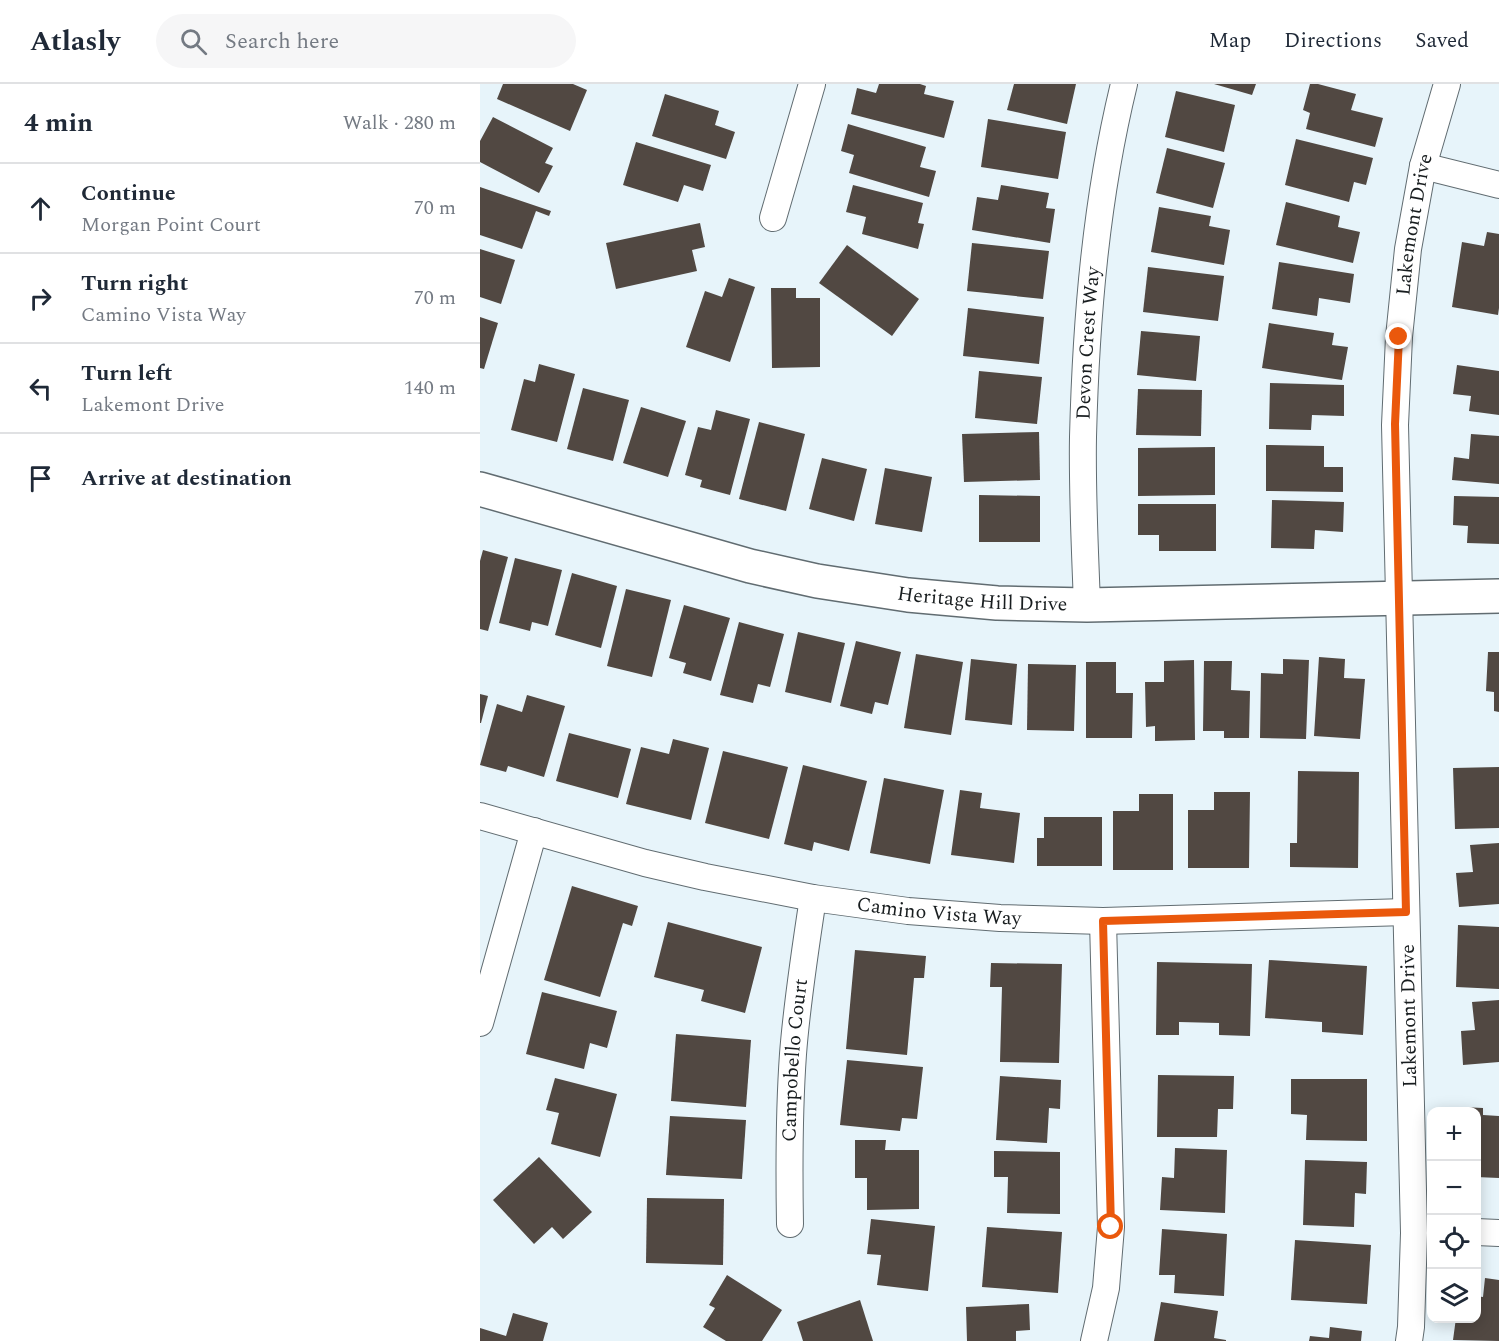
<!DOCTYPE html>
<meta charset="utf-8">
<style>
body{margin:0;font-family:Spectral,serif;background:#f6f6f7;color:#1f2937}
.controls{position:absolute;right:18px;bottom:18px;display:grid;overflow:hidden;border-radius:12px;box-shadow:0 3px 15px #0003}
.controls button{width:54px;height:54px;display:grid;place-items:center;padding:0;border:0;border-bottom:2px solid #e0e1e3;background:#fff;color:#1f2937;font:30px sans-serif}
.stop{position:absolute;width:18px;height:18px;margin:-14px;border:4px solid #ea580c;border-radius:50%;background:#fff}
.stop.end{background:#ea580c;border-color:#fff;box-shadow:0 2px 6px #0008}
.list{margin:0;padding:0;list-style:none}
h2{display:flex;justify-content:space-between;align-items:center;height:78px;margin:0;padding:0 24px;font-size:26px}
h2 small{font-size:20px;font-weight:400;color:#747a83}
.list li{display:grid;grid-template-columns:39px 1fr auto;gap:18px;align-items:center;box-sizing:border-box;height:90px;padding:0 24px;border-top:2px solid #e0e1e3}
.list b{display:block;font-size:22px;white-space:nowrap}
.list p{margin:0;font-size:20px;white-space:nowrap;color:#747a83}
.list em{font-size:20px;font-style:normal;color:#747a83}
.icon{flex:none;width:33px;height:33px;fill:none;stroke:currentColor;stroke-width:2;stroke-linecap:round;stroke-linejoin:round}
.map{position:relative;flex:none;width:1019px;height:1257px;overflow:hidden}
header{display:flex;align-items:center;gap:36px;box-sizing:border-box;height:84px;padding:0 30px;background:#fff;border-bottom:2px solid #e0e1e3}
header strong{font-size:28px}
nav{display:flex;gap:33px;margin-inline-start:auto;font-size:21px}
.search{width:420px;height:54px;background:#f6f6f7;display:flex;align-items:center;gap:15px;box-sizing:border-box;padding:0 21px;border-radius:33px;color:#747a83;font-size:22px}
main{display:flex}
aside{flex:1;background:#fff}
.map>svg:first-child{display:block}
.building{fill:#514842}
.lines{fill:none;stroke-linecap:round;stroke-linejoin:round}
.street-casing{stroke:#616c71;stroke-width:28}
.secondary-casing{stroke:#616c71;stroke-width:36}
.street{stroke:#fff;stroke-width:26}
.secondary{stroke:#fff;stroke-width:33}
.route{stroke:#ea580c;stroke-width:8}
.labels{text-anchor:middle;dominant-baseline:central;stroke-width:6;stroke-linejoin:round;paint-order:stroke}
.street-label{font-size:20px;fill:#181d1f;stroke:#fff}
</style>
<header>
<strong>Atlasly</strong>
<div class="search"><svg class="icon" aria-label="search" viewBox="0 0 24 24"><circle cx="10" cy="10" r="6"/><path d="M15 15l6 6"/></svg>Search here</div>
<nav><a>Map</a><a>Directions</a><a>Saved</a></nav>
</header>
<main>
<aside>
<h2>4 min<small>Walk · 280 m</small></h2>
<ul class="list">
<li><svg class="icon" aria-label="ahead" viewBox="0 0 24 24"><path d="M12 20V5M6 11l6-6 6 6"/></svg><div><b>Continue</b><p>Morgan Point Court</p></div><em>70 m</em></li>
<li><svg class="icon" aria-label="right" viewBox="0 0 24 24"><path d="M7 20v-9h11M14 6l5 5-5 5"/></svg><div><b>Turn right</b><p>Camino Vista Way</p></div><em>70 m</em></li>
<li><svg class="icon" aria-label="left" viewBox="0 0 24 24"><path d="M17 20v-9H6M10 6l-5 5 5 5"/></svg><div><b>Turn left</b><p>Lakemont Drive</p></div><em>140 m</em></li>
<li><svg class="icon" aria-label="arrive" viewBox="0 0 24 24"><path d="M6 21V4h12l-3 4 3 4H6"/></svg><div><b>Arrive at destination</b></div></li>
</ul>
</aside>
<div class="map">
<svg width="1019" height="1257" viewBox="0 0 1019 1257">
<rect width="100%" height="100%" fill="#e7f4fa"/>
<!-- building -->
<g class="building">
<polygon points="23,0 93,0 107,6 90,47 17,15"/>
<polygon points="399,0 440,0 446,2 444,10 474,17 464,54 371,30 377,4 396,9"/>
<polygon points="534,0 596,0 587,40 527,26"/>
<polygon points="734,0 776,0 772,11"/>
<polygon points="830,0 838,0 876,10 871,26 903,34 895,63 826,45 830,29 823,26"/>
<polygon points="696,7 755,21 744,68 685,53"/>
<polygon points="185,10 239,27 235,41 255,48 246,75 172,52"/>
<polygon points="13,33 73,64 65,79 73,82 59,109 0,78 0,57"/>
<polygon points="508,35 586,48 578,95 501,83"/>
<polygon points="368,40 446,63 440,83 456,87 449,113 369,89 374,71 361,67"/>
<polygon points="816,55 893,74 886,101 874,98 869,118 805,101"/>
<polygon points="156,58 231,81 223,107 204,101 198,118 143,101"/>
<polygon points="687,64 745,79 733,124 676,109"/>
<polygon points="373,101 443,119 438,139 444,140 438,165 382,150 386,133 366,128"/>
<polygon points="521,101 569,109 566,124 575,125 570,159 492,146 497,113 518,116"/>
<polygon points="0,103 71,127 69,132 56,127 42,165 0,151"/>
<polygon points="806,118 860,132 858,143 880,148 873,179 796,161"/>
<polygon points="679,123 731,132 729,142 750,146 744,181 671,168"/>
<polygon points="220,139 225,163 212,166 217,187 136,205 126,159"/>
<polygon points="1007,148 1019,150 1019,224 1018,231 972,223 982,158 1004,162"/>
<polygon points="492,159 569,167 563,215 487,207"/>
<polygon points="367,161 439,215 412,252 339,199"/>
<polygon points="0,165 35,176 21,220 0,213"/>
<polygon points="799,178 874,190 870,219 839,214 837,232 792,225"/>
<polygon points="668,183 744,192 738,237 663,228"/>
<polygon points="249,194 275,203 250,278 206,263 225,207 242,213"/>
<polygon points="291,204 316,204 316,214 340,214 340,283 292,284"/>
<polygon points="488,224 564,233 559,280 483,272"/>
<polygon points="0,233 18,239 4,285 0,284"/>
<polygon points="789,239 854,249 852,261 868,263 862,296 782,284"/>
<polygon points="661,247 720,252 716,297 657,291"/>
<polygon points="59,280 95,290 77,358 31,346 44,295 55,298"/>
<polygon points="977,281 1019,287 1019,331 989,327 991,312 973,310"/>
<polygon points="499,287 562,293 557,340 495,334"/>
<polygon points="790,299 864,301 864,332 832,331 831,346 789,345"/>
<polygon points="103,304 149,316 133,377 87,365"/>
<polygon points="658,305 722,306 721,352 656,351"/>
<polygon points="161,323 206,337 188,393 143,379"/>
<polygon points="236,326 270,335 250,411 220,403 222,396 205,391 218,343 231,346"/>
<polygon points="279,338 325,350 306,427 259,415"/>
<polygon points="559,348 560,396 484,398 482,350"/>
<polygon points="991,350 1019,352 1019,400 972,396 974,373 989,375"/>
<polygon points="786,361 844,362 844,383 863,383 863,408 786,407"/>
<polygon points="735,363 735,411 658,412 658,364"/>
<polygon points="342,374 387,385 374,437 329,425"/>
<polygon points="405,384 452,393 442,448 395,440"/>
<polygon points="499,411 560,412 560,458 499,458"/>
<polygon points="974,412 1019,413 1019,460 987,459 988,442 973,441"/>
<polygon points="792,416 864,418 863,448 835,446 834,465 791,464"/>
<polygon points="658,420 736,420 736,467 679,467 679,451 658,451"/>
<polygon points="3,466 28,473 8,547 0,545 0,477"/>
<polygon points="35,474 82,486 68,542 52,538 50,547 19,539"/>
<polygon points="92,489 137,502 121,564 75,551"/>
<polygon points="146,505 191,516 172,593 127,582"/>
<polygon points="204,521 250,534 231,597 203,589 206,579 189,574"/>
<polygon points="259,538 304,550 290,603 278,600 273,619 240,611"/>
<polygon points="318,548 365,559 351,619 305,608"/>
<polygon points="376,557 421,568 408,621 395,618 392,630 360,622"/>
<polygon points="1008,568 1019,568 1019,628 1014,627 1014,608 1006,607"/>
<polygon points="436,570 483,578 471,651 424,644"/>
<polygon points="839,573 865,575 864,594 885,595 880,655 834,652"/>
<polygon points="491,575 537,580 532,641 485,636"/>
<polygon points="803,575 829,576 826,655 780,654 781,589 803,590"/>
<polygon points="714,576 715,656 675,657 675,642 666,643 665,598 684,598 684,577"/>
<polygon points="724,577 752,577 751,606 770,607 769,654 744,654 744,647 723,647"/>
<polygon points="606,578 636,578 636,609 653,609 652,654 606,654"/>
<polygon points="548,580 596,581 594,647 547,646"/>
<polygon points="0,610 8,612 1,639 0,639"/>
<polygon points="47,611 85,622 64,693 28,682 26,688 0,681 17,620 42,628"/>
<polygon points="89,649 151,665 138,714 76,697"/>
<polygon points="193,655 229,664 211,736 146,720 161,663 189,670"/>
<polygon points="243,667 308,683 289,755 225,739"/>
<polygon points="323,681 387,697 369,767 334,758 332,767 304,760"/>
<polygon points="1019,683 1019,744 975,745 973,684"/>
<polygon points="818,687 879,688 878,784 810,783 810,759 817,759"/>
<polygon points="404,694 464,706 450,780 390,769"/>
<polygon points="480,706 502,709 500,724 540,729 534,779 471,771"/>
<polygon points="734,708 770,708 769,784 708,784 708,726 734,726"/>
<polygon points="659,710 693,710 693,786 633,786 633,727 659,727"/>
<polygon points="564,733 622,733 622,782 557,782 557,754 564,754"/>
<polygon points="1019,759 1019,820 979,823 976,789 993,788 990,761"/>
<polygon points="92,802 158,822 152,842 143,839 120,913 64,896"/>
<polygon points="188,838 282,863 265,929 221,917 224,906 174,893"/>
<polygon points="978,841 1019,843 1019,905 976,903"/>
<polygon points="375,866 446,872 444,894 434,894 427,971 366,965"/>
<polygon points="789,876 887,882 883,951 842,948 842,938 785,934"/>
<polygon points="677,878 772,880 770,952 739,951 739,939 699,938 699,951 676,951"/>
<polygon points="511,879 582,880 579,979 520,978 522,903 510,903"/>
<polygon points="62,908 137,927 127,964 110,959 104,985 46,970"/>
<polygon points="1019,916 1019,978 983,981 981,947 995,946 992,918"/>
<polygon points="196,950 271,956 266,1023 191,1017"/>
<polygon points="367,976 443,983 437,1035 422,1034 420,1047 360,1041"/>
<polygon points="678,991 754,992 753,1025 738,1025 737,1053 677,1053"/>
<polygon points="520,992 581,996 580,1025 569,1024 567,1059 516,1056"/>
<polygon points="75,994 137,1010 120,1073 71,1060 79,1029 66,1026"/>
<polygon points="811,995 887,995 887,1057 826,1056 827,1031 811,1030"/>
<polygon points="982,1023 1003,1024 1003,1031 1019,1032 1019,1094 996,1093 996,1028 982,1028"/>
<polygon points="190,1032 266,1036 262,1095 186,1091"/>
<polygon points="375,1056 406,1056 405,1066 439,1066 439,1125 387,1126 387,1094 375,1094"/>
<polygon points="695,1064 747,1066 745,1129 680,1126 682,1093 694,1094"/>
<polygon points="514,1067 580,1068 580,1130 527,1129 528,1093 514,1093"/>
<polygon points="59,1073 112,1128 83,1155 72,1143 54,1160 13,1116"/>
<polygon points="825,1076 887,1078 886,1110 875,1109 874,1143 823,1141"/>
<polygon points="167,1114 244,1115 243,1181 166,1179"/>
<polygon points="391,1135 455,1142 448,1207 397,1201 401,1171 387,1170"/>
<polygon points="507,1143 582,1148 578,1209 502,1203"/>
<polygon points="682,1145 747,1150 744,1212 694,1209 695,1191 679,1191"/>
<polygon points="815,1156 891,1161 887,1220 811,1216"/>
<polygon points="247,1191 302,1226 282,1257 246,1257 223,1243 235,1224 229,1221"/>
<polygon points="1005,1194 1019,1196 1019,1257 973,1256 976,1234 996,1234 996,1212 1003,1213"/>
<polygon points="380,1216 393,1257 323,1257 317,1238"/>
<polygon points="681,1218 738,1227 734,1254 746,1256 746,1257 674,1257"/>
<polygon points="549,1220 550,1246 536,1247 536,1257 487,1257 486,1223"/>
<polygon points="33,1229 68,1239 63,1257 0,1257 0,1244 26,1252"/>
<polygon points="850,1243 882,1247 881,1257 829,1257 830,1252 849,1254"/>
</g>
<g class="lines">
<defs>
<g id="street">
<polyline points="943,82 1019,101"/>
<polyline points="293,134 332,0"/>
<path id="s1" d="M607,521C605,465 602,409 603,353C606,234 616,115 644,0"/>
<path id="s2" d="M0,732L165,779L225,793L333,814L428,827L520,834L623,837L926,828"/>
<polyline points="0,939 54,747"/>
<path id="s3" d="M310,1140C309,1083 309,1027 313,970C317,918 325,866 333,814"/>
<polyline points="996,1148 1019,1149"/>
<polyline points="614,1257 626,1204 631,1143 623,837"/>
<path id="s4" d="M929,1257L931,1243L934,1149L915,341L919,253L928,165L943,82L967,0"/>
</g>
<g id="secondary">
<path id="s5" d="M0,405L270,482L337,497L428,511L517,519L607,521L1019,512"/>
</g>
</defs>
<!-- street casing -->
<use href="#street" class="street-casing"/>
<!-- secondary casing -->
<use href="#secondary" class="secondary-casing"/>
<!-- street -->
<use href="#street" class="street"/>
<!-- secondary -->
<use href="#secondary" class="secondary"/>
</g>
<g class="lines">
<!-- route -->
<polyline class="route" points="631,1143 623,837 926,828 915,340 919,253"/>
</g>
<g class="labels">
<!-- street labels -->
<g class="street-label">
<text stroke="none"><textPath href="#s4" startOffset="1118">Lakemont Drive</textPath></text>
<text stroke="none"><textPath href="#s1" startOffset="262">Devon Crest Way</textPath></text>
<text stroke="none"><textPath href="#s5" startOffset="516">Heritage Hill Drive</textPath></text>
<text stroke="none"><textPath href="#s2" startOffset="470">Camino Vista Way</textPath></text>
<text transform="translate(929 932) rotate(-91)">Lakemont Drive</text>
<text stroke="none"><textPath href="#s3" startOffset="164">Campobello Court</textPath></text>
</g>
</g>
</svg>
<div class="controls">
<button>+</button>
<button>−</button>
<button><svg class="icon" aria-label="locate" viewBox="0 0 24 24"><circle cx="12" cy="12" r="6"/><path d="M12 2v4M12 18v4M2 12h4M18 12h4"/></svg></button>
<button><svg class="icon" aria-label="layers" viewBox="0 0 24 24"><path d="M12 4l9 5-9 5-9-5zM3 14l9 5 9-5"/></svg></button>
</div>
<div class="stop" style="left:631px;top:1143px"></div>
<div class="stop end" style="left:919px;top:253px"></div>
</div>
</main>
